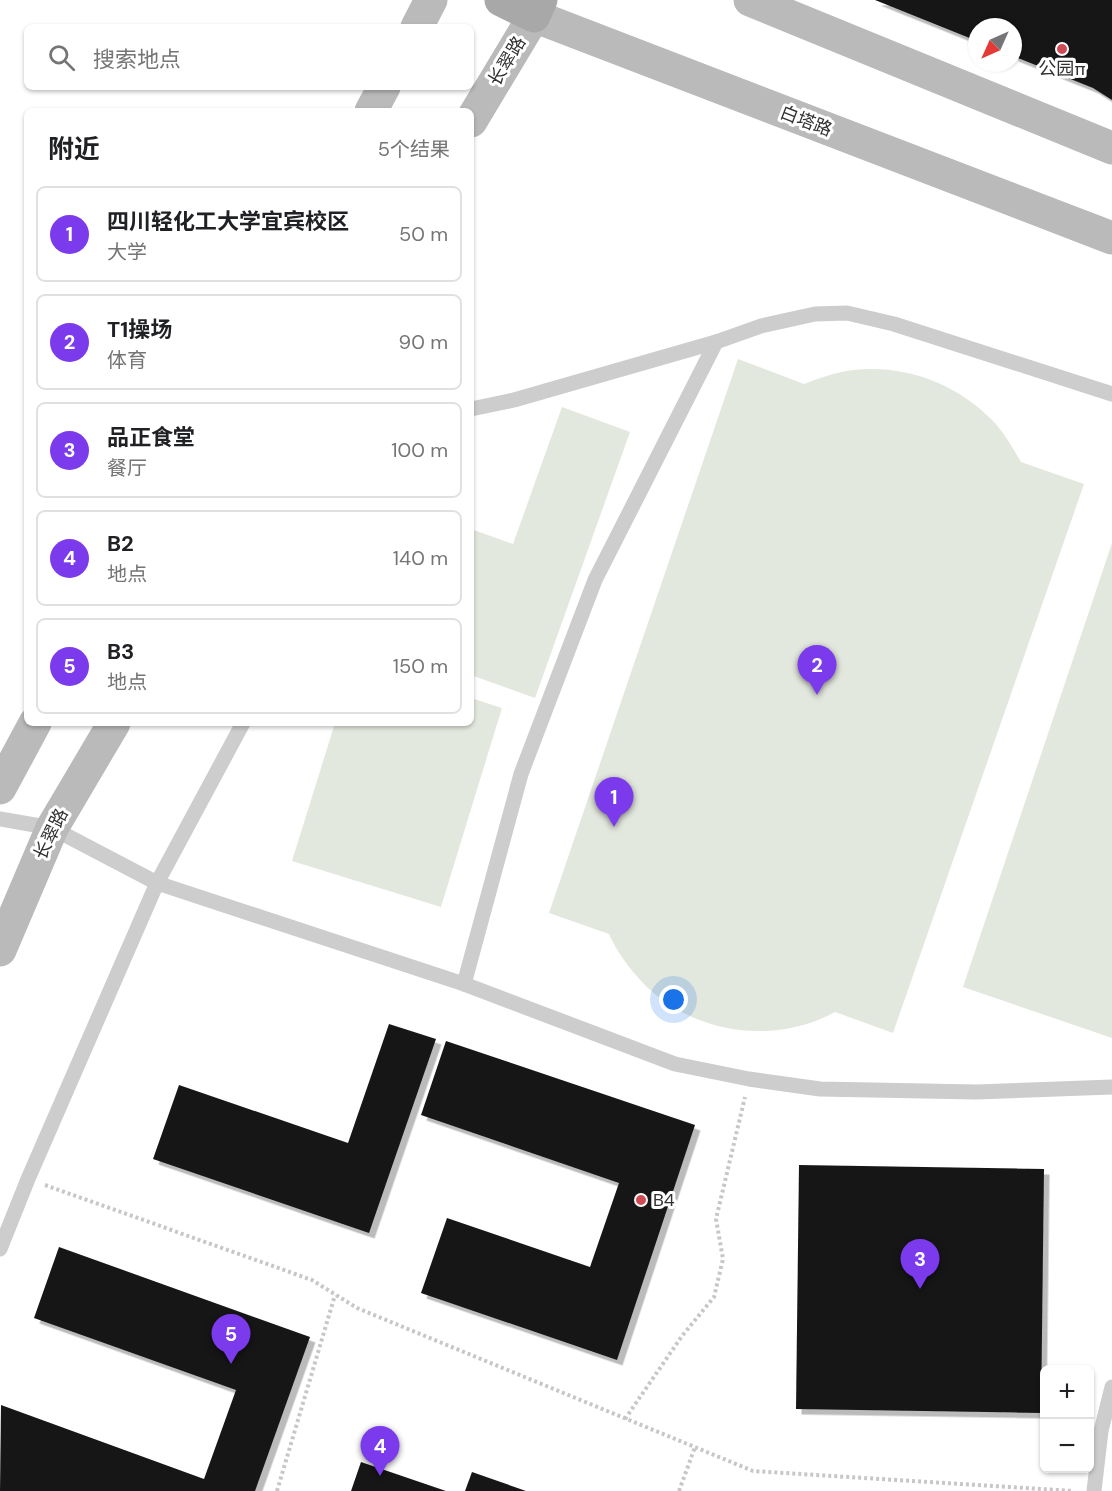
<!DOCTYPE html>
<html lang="zh">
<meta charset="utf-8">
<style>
body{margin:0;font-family:"DM Sans","Noto Sans SC",sans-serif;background:#f6f6f6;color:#202124}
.controls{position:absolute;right:18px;bottom:18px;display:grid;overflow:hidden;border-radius:9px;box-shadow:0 2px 4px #0004}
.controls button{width:54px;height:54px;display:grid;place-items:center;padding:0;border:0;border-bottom:2px solid #e0e0e0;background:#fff;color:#202124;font:30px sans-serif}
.compass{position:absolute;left:968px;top:18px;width:54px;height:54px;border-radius:50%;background:#fff;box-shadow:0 2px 4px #0004;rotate:225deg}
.you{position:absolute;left:674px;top:1000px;width:21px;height:21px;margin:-15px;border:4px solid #fff;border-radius:50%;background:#1a73e8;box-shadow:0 0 0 9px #1a73e833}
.badge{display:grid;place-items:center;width:39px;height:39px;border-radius:50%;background:#7c3aed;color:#fff;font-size:20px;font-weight:700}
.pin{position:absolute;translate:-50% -50px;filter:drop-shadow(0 2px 3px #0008)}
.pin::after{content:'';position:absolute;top:32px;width:21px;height:18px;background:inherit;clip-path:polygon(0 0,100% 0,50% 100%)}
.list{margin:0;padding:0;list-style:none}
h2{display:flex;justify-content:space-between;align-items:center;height:78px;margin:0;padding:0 24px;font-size:26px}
h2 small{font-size:20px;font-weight:400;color:#757577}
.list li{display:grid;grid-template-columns:39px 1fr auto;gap:18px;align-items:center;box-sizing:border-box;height:96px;margin:0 12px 12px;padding:0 12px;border:2px solid #e0e0e0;border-radius:9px}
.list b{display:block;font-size:22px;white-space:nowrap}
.list p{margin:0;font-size:20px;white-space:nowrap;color:#757577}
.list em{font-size:20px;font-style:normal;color:#757577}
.icon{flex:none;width:33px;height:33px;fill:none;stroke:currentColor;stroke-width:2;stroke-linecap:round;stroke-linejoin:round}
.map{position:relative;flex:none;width:1112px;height:1491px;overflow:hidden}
.search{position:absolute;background:#fff;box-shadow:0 2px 4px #0004;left:24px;top:24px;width:450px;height:66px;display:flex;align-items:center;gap:15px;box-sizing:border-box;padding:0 21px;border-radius:9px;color:#757577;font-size:22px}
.panel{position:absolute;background:#fff;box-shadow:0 2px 4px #0004;left:24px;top:108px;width:450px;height:618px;border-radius:9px}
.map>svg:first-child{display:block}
.garden{fill:#e3e8de}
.building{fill:#171717;filter:url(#shadow)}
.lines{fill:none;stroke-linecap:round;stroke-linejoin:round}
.path{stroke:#c7c7c7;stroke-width:4;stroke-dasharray:3 3;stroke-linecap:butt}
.lane{stroke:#cdcdcd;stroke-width:15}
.secondary{stroke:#bababa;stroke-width:33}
.primary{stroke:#a8a8a8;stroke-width:33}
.poi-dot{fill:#d04a55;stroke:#fff;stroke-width:2}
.labels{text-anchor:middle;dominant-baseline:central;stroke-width:6;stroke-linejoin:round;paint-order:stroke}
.street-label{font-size:18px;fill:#303030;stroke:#fff}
.poi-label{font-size:18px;fill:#303030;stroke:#fff}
</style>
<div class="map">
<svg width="1112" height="1491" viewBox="0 0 1112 1491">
<defs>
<filter id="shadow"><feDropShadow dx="5.5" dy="5.5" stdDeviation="0" flood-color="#0004"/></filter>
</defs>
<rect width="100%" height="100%" fill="#fff"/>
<!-- garden -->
<g class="garden">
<path d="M738,359L804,384C820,378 836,372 853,370C904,364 956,383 992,420C1004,432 1012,447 1021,462L1084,484L893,1033L835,1012C769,1048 682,1032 634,973C624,961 615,948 609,934L549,913Z"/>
<polygon points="562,407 630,432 535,698 471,675 471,529 513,544"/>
<polygon points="1112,543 1112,1038 963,987"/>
<polygon points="471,698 502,708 441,907 292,861 335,723 471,723"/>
</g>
<!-- building -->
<g class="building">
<polygon points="875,0 1112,0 1112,100 1093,88 1013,56 1013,27 977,27 977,41"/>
<polygon points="389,1024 436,1039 369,1233 153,1159 179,1085 348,1143"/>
<polygon points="446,1041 695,1125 617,1360 421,1293 447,1218 590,1267 619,1183 421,1115"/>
<polygon points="799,1165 1044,1169 1041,1413 796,1409"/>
<polygon points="59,1247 310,1337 255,1491 0,1491 1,1405 204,1479 236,1390 34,1318"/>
<polygon points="361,1462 446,1491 351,1491"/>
<polygon points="472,1472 526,1491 465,1491"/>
</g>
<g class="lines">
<!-- path -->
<g class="path">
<polyline points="45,1185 312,1280 357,1308 753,1471 1073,1491"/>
<polyline points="625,1419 682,1336 714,1297 723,1259 716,1219 745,1097"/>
<polyline points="277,1491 335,1295"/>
<polyline points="679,1491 695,1447"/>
</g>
<!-- lane -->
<g class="lane">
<polyline points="471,409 514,400 716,342 761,326 815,314 847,313 894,324 1112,394"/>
<polyline points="0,819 52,828 157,883 464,984 675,1064 749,1079 820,1089 976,1092 1112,1087"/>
<polyline points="464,984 521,774 595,580 716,342"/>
<polyline points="0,1249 28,1179 157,883 243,723"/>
<polyline points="1094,1491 1101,1431 1112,1387"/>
</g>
<!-- secondary -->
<g class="secondary">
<polyline points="750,0 1112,148"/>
<polyline points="417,27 431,0"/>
<polyline points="371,111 384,87"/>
<polyline points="471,121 534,16 1112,238"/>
<polyline points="0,788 35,723"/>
<polyline points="0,950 52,828 114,723"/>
</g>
<!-- primary -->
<polyline class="primary" points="501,0 534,16 541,0"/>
</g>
<!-- markers -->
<g class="poi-dot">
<circle cx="1062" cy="49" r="6"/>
<circle cx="641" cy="1200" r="6"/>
</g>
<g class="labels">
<!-- street labels -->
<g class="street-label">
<text transform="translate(507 61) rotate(-59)">长翠路</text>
<text transform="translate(806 121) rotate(21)">白塔路</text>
<text transform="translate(51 834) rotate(-64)">长翠路</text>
</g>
<!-- poi labels -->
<g class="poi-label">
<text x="1062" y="69">公园π</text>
<text x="653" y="1200" text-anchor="start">B4</text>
</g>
</g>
</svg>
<div class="controls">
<button>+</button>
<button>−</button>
</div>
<svg class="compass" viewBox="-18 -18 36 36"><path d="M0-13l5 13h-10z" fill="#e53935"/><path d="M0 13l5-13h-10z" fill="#757577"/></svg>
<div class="you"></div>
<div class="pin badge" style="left:614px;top:827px">1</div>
<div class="pin badge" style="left:817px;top:695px">2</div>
<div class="pin badge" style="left:920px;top:1289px">3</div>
<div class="pin badge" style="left:380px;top:1476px">4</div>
<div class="pin badge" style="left:231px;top:1364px">5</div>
<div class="search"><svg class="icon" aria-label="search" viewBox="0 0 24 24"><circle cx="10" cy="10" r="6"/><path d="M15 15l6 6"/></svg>搜索地点</div>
<section class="panel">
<h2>附近<small>5个结果</small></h2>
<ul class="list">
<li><span class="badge">1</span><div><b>四川轻化工大学宜宾校区</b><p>大学</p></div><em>50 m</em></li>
<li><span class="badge">2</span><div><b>T1操场</b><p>体育</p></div><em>90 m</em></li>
<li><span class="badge">3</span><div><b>品正食堂</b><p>餐厅</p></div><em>100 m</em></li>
<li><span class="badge">4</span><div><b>B2</b><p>地点</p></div><em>140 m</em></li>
<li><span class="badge">5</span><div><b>B3</b><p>地点</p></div><em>150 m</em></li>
</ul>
</section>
</div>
